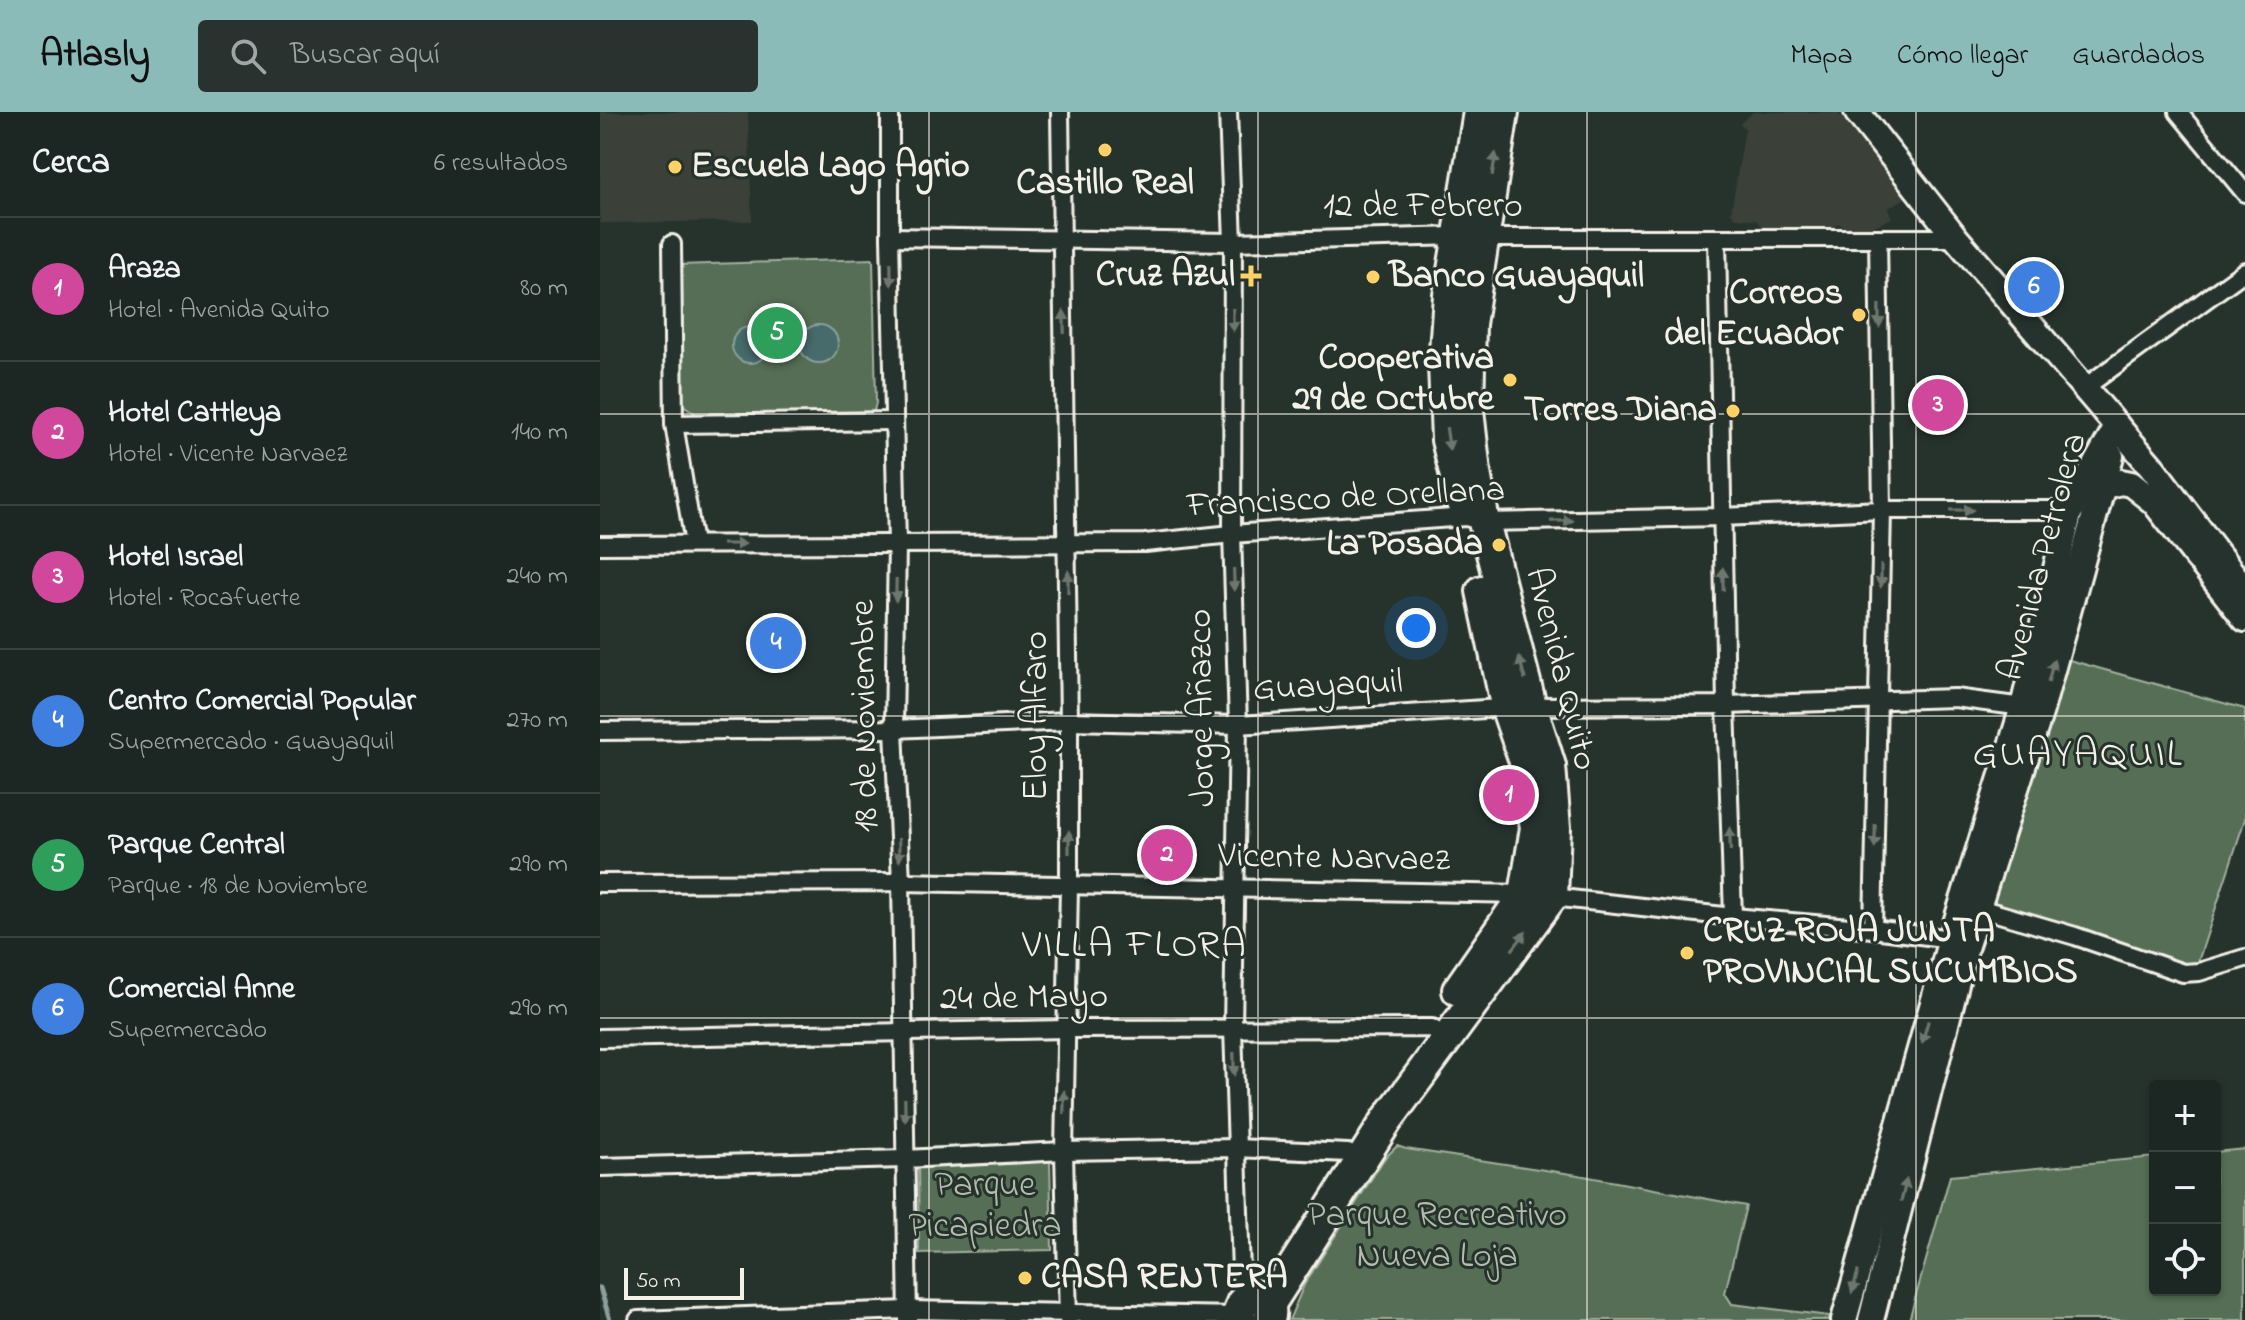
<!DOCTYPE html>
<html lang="es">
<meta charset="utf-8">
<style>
body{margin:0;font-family:"Indie Flower",sans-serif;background:#29322f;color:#f1f3f6}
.controls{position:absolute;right:24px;bottom:24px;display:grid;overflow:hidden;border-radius:8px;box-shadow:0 2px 6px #0004}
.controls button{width:72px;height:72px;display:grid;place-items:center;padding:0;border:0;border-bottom:2px solid #3a4340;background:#1c2622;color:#f1f3f6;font:40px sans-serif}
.scale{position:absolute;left:24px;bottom:20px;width:120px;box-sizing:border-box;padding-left:8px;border:4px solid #f4f1e8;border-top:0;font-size:22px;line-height:28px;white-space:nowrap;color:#f4f1e8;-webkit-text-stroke:6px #26332d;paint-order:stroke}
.you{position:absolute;left:816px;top:516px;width:28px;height:28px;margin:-20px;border:6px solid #fff;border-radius:50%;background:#1a73e8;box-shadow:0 0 0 12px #1a73e833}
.badge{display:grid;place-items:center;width:52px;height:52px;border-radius:50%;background:#8bbbb9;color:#fff;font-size:26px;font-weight:700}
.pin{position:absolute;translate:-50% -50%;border:4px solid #fff;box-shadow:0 2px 8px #0006}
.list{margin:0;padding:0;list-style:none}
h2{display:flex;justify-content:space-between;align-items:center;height:104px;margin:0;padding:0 32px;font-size:34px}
h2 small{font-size:26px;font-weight:400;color:#a0a5a5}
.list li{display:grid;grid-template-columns:52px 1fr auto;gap:24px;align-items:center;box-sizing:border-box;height:144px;padding:0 32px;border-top:2px solid #3a4340}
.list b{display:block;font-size:30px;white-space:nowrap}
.list p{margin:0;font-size:26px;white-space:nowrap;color:#a0a5a5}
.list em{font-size:26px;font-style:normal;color:#a0a5a5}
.icon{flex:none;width:44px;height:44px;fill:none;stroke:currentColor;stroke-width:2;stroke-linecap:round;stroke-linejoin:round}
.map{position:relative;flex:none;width:1645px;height:1208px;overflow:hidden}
header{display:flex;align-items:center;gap:48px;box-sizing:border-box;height:112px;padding:0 40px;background:#8bbbb9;color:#111}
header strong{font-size:38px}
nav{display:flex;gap:44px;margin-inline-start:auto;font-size:28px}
.search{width:560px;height:72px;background:#29322f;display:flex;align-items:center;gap:20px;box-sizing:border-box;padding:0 28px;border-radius:8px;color:#a0a5a5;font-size:30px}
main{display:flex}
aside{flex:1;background:#1c2622}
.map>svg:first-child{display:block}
.built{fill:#3a4138}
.green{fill:#546e55;stroke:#a4b09e;stroke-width:2}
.water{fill:#466a6b;stroke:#8ca09d;stroke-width:2}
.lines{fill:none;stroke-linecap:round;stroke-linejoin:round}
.stream{stroke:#8ca09d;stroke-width:5}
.street-casing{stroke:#f4f1e8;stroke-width:22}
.secondary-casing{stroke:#f4f1e8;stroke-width:30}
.highway-casing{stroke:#f4f1e8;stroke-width:36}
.street{stroke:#26332d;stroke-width:16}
.secondary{stroke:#26332d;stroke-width:24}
.highway{stroke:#26332d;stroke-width:30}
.oneway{fill:#6e766e}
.grid{fill:none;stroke:#f4f1e8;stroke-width:2;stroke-opacity:0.55}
.poi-dot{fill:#ffd166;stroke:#26332d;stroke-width:3}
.labels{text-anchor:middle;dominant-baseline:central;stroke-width:6;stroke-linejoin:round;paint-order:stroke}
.poi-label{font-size:36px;font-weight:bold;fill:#f4f1e8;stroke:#26332d;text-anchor:end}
.street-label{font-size:36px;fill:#f4f1e8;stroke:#26332d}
.park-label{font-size:36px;fill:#b4bdad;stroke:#26332d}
.quarter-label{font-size:40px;letter-spacing:2px;fill:#f4f1e8;stroke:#26332d}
</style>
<header>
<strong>Atlasly</strong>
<div class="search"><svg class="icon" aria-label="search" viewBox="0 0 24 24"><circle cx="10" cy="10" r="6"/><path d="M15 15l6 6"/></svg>Buscar aquí</div>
<nav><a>Mapa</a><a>Cómo llegar</a><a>Guardados</a></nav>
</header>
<main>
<aside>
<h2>Cerca<small>6 resultados</small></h2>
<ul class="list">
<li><span class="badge" style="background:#d1479c">1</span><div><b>Araza</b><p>Hotel · Avenida Quito</p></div><em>80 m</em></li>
<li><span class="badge" style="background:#d1479c">2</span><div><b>Hotel Cattleya</b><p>Hotel · Vicente Narvaez</p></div><em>140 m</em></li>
<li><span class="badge" style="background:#d1479c">3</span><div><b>Hotel Israel</b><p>Hotel · Rocafuerte</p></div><em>240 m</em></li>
<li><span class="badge" style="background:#3f7fe0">4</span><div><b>Centro Comercial Popular</b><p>Supermercado · Guayaquil</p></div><em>270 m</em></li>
<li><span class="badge" style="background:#2e9e5b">5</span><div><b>Parque Central</b><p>Parque · 18 de Noviembre</p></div><em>290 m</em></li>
<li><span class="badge" style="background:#3f7fe0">6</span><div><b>Comercial Anne</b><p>Supermercado</p></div><em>290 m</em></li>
</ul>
</aside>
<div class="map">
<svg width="1645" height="1208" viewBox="0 0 1645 1208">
<rect width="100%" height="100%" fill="#26332d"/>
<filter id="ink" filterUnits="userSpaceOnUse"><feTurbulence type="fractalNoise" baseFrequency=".0125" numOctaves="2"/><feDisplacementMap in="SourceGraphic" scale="16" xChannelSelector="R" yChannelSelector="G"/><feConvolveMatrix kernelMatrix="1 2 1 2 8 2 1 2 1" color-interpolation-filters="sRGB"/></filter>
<g filter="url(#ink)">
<!-- built -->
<g class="built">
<polygon points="0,0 148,0 152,109 0,111"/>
<polygon points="1153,0 1237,0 1312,82 1288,96 1292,106 1256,122 1238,111 1230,118 1167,121 1156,108 1136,106 1131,101 1145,17 1140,12"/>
</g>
<!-- green -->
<g class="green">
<polygon points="273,147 276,291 273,303 99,304 79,290 78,153"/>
<polygon points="1462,546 1645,597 1645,707 1596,856 1389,794"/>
<polygon points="797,1034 806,1037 978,1063 1146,1094 1125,1181 1132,1192 1230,1204 1229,1208 689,1208 704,1173 784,1047"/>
<polygon points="1645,1037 1645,1208 1309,1208 1350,1064 1555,1045 1555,1178 1615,1178 1615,1040"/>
<polygon points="450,1049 452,1138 319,1141 318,1051"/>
</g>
<!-- water -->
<g class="water">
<circle cx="219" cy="232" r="19"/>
<circle cx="150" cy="233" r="18"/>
</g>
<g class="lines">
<!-- stream -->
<polyline class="stream" points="0,1176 10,1208"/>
<defs>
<g id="street">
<polyline points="290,0 290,125 297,432 294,617 301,770 308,1208"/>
<polyline points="460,0 469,609 469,774 464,1039 468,1208"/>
<polyline points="628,0 633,130 632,422 638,613 633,916 642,1191"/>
<polyline points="1578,0 1645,81"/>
<polyline points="290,125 633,130 860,124 883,126 1356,126"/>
<polyline points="1117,126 1126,593 1133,805"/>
<polyline points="72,132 74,312 94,432"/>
<polyline points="1484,276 1645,159"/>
<polyline points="74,312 293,309"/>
<polyline points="0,433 545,431 632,422 866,405 884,410 1122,405 1282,398 1476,398"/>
<polyline points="0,619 294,617 469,609 638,613 931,594 1126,593 1355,586 1431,596"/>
<polyline points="0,771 301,770 925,782 1133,805 1273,817 1351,827 1358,830"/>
<polyline points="1379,796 1475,824 1583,861 1599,860 1645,846"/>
<polyline points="1273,817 1282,398 1278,126"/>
<polyline points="0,926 466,917 832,916 846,927"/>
<polyline points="0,1055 305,1047 464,1039 636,1036 748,1041"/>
<polyline points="38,1208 308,1198 639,1204"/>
</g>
<g id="secondary">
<polyline points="1257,0 1356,126 1552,355 1645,478"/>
<polyline points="1504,374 1521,370 1531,372 1554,390 1645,507"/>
<polyline points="1244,1208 1351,827 1423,595 1470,398 1517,314"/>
<polyline points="1271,1208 1366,833 1441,598 1511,344"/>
</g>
<g id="highway">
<polyline points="863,393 847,328 844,253 849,183 879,0"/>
<polyline points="858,878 925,782 936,716 928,658 907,597 882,479"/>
<polyline points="669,1193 787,1008 952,784 955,716 950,654 931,594 884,410 875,361 868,298 870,212 903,0"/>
<path d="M641,1208L639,1200L642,1191L653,1184C667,1185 673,1195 669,1208"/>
</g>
</defs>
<!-- street casing -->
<use href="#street" class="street-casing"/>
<!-- secondary casing -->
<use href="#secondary" class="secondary-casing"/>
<!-- highway casing -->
<use href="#highway" class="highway-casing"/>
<!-- street -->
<use href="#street" class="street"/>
<!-- secondary -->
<use href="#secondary" class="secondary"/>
<!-- highway -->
<use href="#highway" class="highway"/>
</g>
<!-- one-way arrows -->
<defs><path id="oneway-solid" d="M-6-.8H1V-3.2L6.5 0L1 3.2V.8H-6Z" transform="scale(2)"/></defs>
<g class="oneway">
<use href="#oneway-solid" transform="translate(894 52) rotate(-81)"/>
<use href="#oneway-solid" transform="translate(291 162) rotate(89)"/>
<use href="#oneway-solid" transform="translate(1279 204) rotate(89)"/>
<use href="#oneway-solid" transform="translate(633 208) rotate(90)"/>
<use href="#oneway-solid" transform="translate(464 210) rotate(-91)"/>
<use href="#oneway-solid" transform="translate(848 327) rotate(82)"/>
<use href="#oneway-solid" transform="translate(1362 398)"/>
<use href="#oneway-solid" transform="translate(962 409) rotate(-1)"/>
<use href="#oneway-solid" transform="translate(134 432)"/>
<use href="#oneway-solid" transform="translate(1281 464) rotate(91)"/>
<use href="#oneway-solid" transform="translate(1123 467) rotate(-91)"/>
<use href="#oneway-solid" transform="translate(634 468) rotate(88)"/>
<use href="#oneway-solid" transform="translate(468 470) rotate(-90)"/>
<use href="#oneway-solid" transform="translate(296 478) rotate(91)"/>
<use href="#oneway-solid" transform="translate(922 556) rotate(-105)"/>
<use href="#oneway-solid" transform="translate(1451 559) rotate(-75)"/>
<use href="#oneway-solid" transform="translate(1275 724) rotate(91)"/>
<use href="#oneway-solid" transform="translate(1130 727) rotate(-92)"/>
<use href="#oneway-solid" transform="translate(469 730) rotate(-90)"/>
<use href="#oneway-solid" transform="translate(299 738) rotate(88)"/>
<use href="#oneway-solid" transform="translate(919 829) rotate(-53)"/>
<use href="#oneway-solid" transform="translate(1325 920) rotate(106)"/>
<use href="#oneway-solid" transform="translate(634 952) rotate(89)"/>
<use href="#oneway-solid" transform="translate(464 990) rotate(-89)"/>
<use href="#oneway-solid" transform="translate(305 998) rotate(89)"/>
<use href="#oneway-solid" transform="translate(1304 1078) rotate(-76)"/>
<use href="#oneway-solid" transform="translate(1255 1170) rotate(106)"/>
</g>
</g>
<!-- grid -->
<path class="grid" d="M329,0V1208M658,0V1208M987,0V1208M1316,0V1208M0,302H1645M0,604H1645M0,906H1645"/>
<!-- markers -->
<g class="poi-dot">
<circle cx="505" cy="38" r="8"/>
<circle cx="75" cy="55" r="8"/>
<path d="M647 152h8v8h8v8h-8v8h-8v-8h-8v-8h8z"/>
<circle cx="773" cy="165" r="8"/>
<circle cx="1259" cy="203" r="8"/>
<circle cx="910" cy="268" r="8"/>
<circle cx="1133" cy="299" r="8"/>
<circle cx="899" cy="433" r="8"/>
<circle cx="1087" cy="841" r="8"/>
<circle cx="425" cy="1166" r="8"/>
</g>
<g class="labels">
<!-- poi labels -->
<g class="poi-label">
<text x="91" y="55" text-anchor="start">Escuela Lago Agrio</text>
<text x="505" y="72" text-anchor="middle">Castillo Real</text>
<text x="635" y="164">Cruz Azul</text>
<text x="789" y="165" text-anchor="start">Banco Guayaquil</text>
<text x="1243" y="182">Correos<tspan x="1243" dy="41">del Ecuador</tspan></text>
<text x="894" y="247">Cooperativa<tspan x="894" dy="41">29 de Octubre</tspan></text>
<text x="1117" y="299">Torres Diana</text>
<text x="883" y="433">La Posada</text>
<text x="1103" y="820" text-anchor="start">CRUZ ROJA JUNTA<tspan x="1103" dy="41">PROVINCIAL SUCUMBIOS</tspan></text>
<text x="441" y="1166" text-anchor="start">CASA RENTERA</text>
</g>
<!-- street labels -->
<g class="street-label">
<text x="823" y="95">12 de Febrero</text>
<text transform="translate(746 387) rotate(-3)">Francisco de Orellana</text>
<text transform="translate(1444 445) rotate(-75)">Avenida Petrolera</text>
<text transform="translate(960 557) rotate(76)">Avenida Quito</text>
<text transform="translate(728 575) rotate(-3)">Guayaquil</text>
<text transform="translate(603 596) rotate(-91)">Jorge Añazco</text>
<text transform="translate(266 604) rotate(-91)">18 de Noviembre</text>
<text transform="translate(437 604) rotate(-90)">Eloy Alfaro</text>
<text transform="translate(734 747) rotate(1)">Vicente Narvaez</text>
<text transform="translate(424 887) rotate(-1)">24 de Mayo</text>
</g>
<!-- park labels -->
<g class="park-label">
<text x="385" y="1074">Parque<tspan x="385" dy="41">Picapiedra</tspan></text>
<text x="837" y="1104">Parque Recreativo<tspan x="837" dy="41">Nueva Loja</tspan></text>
</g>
<!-- quarter labels -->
<g class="quarter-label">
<text x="1478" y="643">GUAYAQUIL</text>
<text x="535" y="834">VILLA FLORA</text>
</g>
</g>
</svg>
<div class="controls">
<button>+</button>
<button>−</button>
<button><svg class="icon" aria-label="locate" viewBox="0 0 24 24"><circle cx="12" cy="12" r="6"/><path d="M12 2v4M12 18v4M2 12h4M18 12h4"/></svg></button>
</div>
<div class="scale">50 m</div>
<div class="you"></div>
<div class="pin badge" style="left:909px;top:683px;background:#d1479c">1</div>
<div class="pin badge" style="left:567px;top:743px;background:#d1479c">2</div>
<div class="pin badge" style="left:1338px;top:293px;background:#d1479c">3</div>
<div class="pin badge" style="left:176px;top:531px;background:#3f7fe0">4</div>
<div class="pin badge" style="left:177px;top:221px;background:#2e9e5b">5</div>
<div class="pin badge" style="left:1434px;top:175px;background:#3f7fe0">6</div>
</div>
</main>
